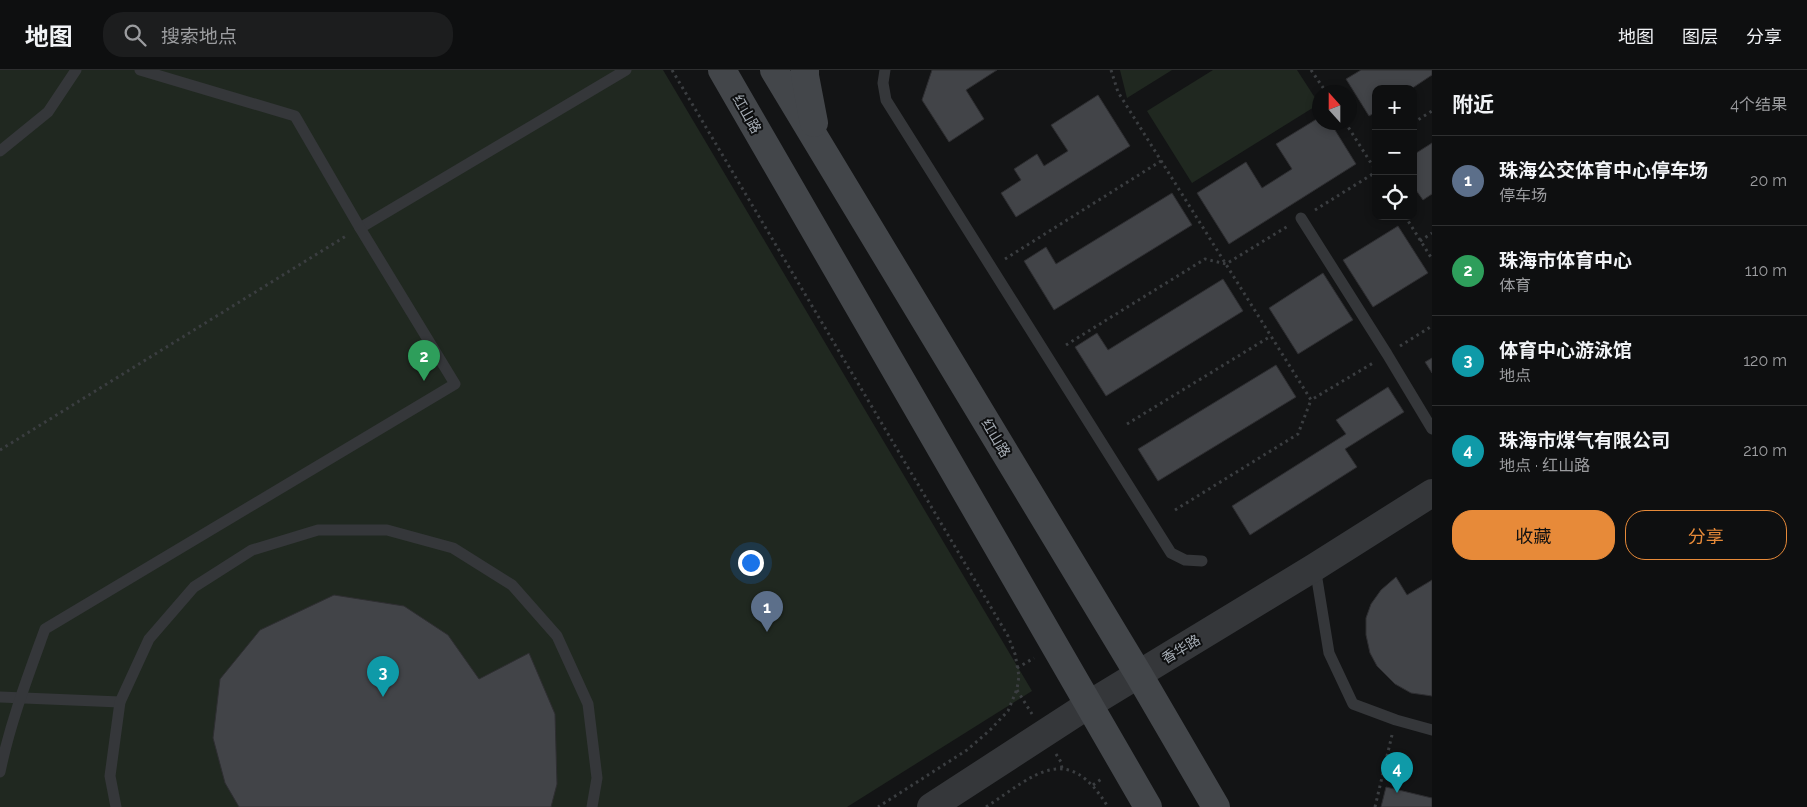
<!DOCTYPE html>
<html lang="zh">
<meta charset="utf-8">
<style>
body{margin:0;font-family:Raleway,"Noto Sans SC",sans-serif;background:#1c1d1e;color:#f1f3f6}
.controls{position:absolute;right:15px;top:15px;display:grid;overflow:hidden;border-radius:10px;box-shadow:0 2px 8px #0003}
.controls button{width:45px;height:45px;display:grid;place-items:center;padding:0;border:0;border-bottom:1px solid #2e2f30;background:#0e0f10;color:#f1f3f6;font:25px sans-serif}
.compass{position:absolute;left:1312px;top:15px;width:45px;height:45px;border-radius:50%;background:#0e0f10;box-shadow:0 2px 8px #0003;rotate:339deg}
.you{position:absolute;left:750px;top:492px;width:18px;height:18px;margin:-12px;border:4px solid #fff;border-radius:50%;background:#1a73e8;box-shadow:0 0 0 8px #1a73e833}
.badge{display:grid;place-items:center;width:32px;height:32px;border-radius:50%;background:#e78a39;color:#fff;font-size:16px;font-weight:700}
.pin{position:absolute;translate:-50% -41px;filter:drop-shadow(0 1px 2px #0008)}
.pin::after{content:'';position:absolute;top:26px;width:18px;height:15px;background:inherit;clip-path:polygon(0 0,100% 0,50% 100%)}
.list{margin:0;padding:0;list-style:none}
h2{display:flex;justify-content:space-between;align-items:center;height:65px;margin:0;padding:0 20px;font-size:21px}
h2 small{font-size:16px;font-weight:400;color:#9b9c9f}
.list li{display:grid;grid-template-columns:32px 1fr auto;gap:15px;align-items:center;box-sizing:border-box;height:90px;padding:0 20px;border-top:1px solid #2e2f30}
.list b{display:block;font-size:19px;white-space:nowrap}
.list p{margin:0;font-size:16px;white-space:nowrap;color:#9b9c9f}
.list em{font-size:16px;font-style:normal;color:#9b9c9f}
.actions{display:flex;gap:10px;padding:15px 20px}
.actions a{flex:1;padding:11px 0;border:1px solid #e78a39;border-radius:20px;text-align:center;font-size:18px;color:#e78a39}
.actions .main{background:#e78a39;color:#111}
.icon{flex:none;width:28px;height:28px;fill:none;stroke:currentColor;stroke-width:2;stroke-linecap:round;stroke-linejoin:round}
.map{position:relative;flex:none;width:1432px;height:737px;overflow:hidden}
header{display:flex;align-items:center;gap:30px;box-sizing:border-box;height:70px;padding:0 25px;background:#0e0f10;border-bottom:1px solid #2e2f30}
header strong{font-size:24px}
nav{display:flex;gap:28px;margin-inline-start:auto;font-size:18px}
.search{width:350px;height:45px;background:#1c1d1e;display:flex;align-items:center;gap:12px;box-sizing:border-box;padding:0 18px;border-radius:20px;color:#9b9c9f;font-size:19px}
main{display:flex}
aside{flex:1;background:#0e0f10}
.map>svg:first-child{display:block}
.green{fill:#202820}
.building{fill:#424448;stroke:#2e2e31}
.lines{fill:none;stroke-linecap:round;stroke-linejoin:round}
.path{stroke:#3b3e41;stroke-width:3;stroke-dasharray:2.5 4;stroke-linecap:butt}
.service{stroke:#35373a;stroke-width:11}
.tertiary{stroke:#35373a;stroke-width:28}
.secondary{stroke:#43464a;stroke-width:28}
.labels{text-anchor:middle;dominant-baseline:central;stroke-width:4;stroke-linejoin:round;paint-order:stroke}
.street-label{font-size:14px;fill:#a6adb5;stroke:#0e0f10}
</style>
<header>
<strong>地图</strong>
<div class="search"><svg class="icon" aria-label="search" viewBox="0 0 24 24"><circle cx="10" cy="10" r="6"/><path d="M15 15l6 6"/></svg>搜索地点</div>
<nav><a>地图</a><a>图层</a><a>分享</a></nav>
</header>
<main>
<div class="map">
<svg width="1432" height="737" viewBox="0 0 1432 737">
<rect width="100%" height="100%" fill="#131415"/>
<!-- green -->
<g class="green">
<polygon points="0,0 663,0 1032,621 847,737 0,737"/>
<polygon points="1120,0 1172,0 1127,28"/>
<polygon points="1213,0 1297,0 1319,34 1192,113 1147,41"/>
</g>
<!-- building -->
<g class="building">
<polygon points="932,0 997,0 966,20 984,49 949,72 922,30"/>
<polygon points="1361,0 1432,0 1432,5 1411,19 1376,19 1376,42 1369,46 1346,9"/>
<polygon points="1098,25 1130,76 1016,147 1001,123 1021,110 1014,99 1037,84 1044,96 1068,81 1051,55"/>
<polygon points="1320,47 1320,52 1330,52 1356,94 1229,174 1197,123 1246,92 1262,118 1292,99 1276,74"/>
<polygon points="1432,73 1432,124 1423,130 1413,116 1413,85"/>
<polygon points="1172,123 1192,155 1054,240 1024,191 1046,177 1056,194"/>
<polygon points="1398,156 1428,203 1373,237 1343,190"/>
<polygon points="1323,203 1353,250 1298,284 1269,238"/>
<polygon points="1223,209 1243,241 1106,326 1075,277 1097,263 1108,280"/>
<polygon points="1432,288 1432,303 1425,292"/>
<polygon points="1276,295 1296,327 1158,411 1138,379"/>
<polygon points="1388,317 1404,342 1345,379 1357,397 1250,465 1232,436 1346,364 1336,350"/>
<polygon points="1396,507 1407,525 1432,510 1432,626 1411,623 1395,614 1377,596 1370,583 1366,565 1366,548 1371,534 1381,520"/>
<polygon points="334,525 404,536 448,565 479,609 529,583 555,644 557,714 551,737 239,737 225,713 213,668 220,609 260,560"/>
<polygon points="1386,717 1432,728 1432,737 1381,737"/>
</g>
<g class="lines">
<!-- path -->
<g class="path">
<polyline points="672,0 1008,566 1015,584 1019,606 1017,619 1008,641 990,660 967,680 878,737"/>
<polyline points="1111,0 1118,22 1311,330 1373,293"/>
<polyline points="1311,0 1326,22"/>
<polyline points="1345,52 1376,101"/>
<polyline points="1413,53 1432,41"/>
<polyline points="1315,140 1376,102"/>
<polyline points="1405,146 1432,189"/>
<polyline points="1420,171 1432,163"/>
<polyline points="1005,189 1161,91"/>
<polyline points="1066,275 1205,189 1226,194 1288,156"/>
<polyline points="1400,276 1432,256"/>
<polyline points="1127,354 1271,266"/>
<polyline points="0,380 346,166"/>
<polyline points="1175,440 1298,364 1311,330"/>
<polyline points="1017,598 1034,588"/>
<polyline points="1017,620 1032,644"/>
<polyline points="1056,684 1061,692 1062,699"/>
<polyline points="1093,715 1103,708"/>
<path d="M986,737C1035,705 1067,670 1108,737"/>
<polyline points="1375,737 1392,665"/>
</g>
<!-- service -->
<g class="service">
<polyline points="885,0 883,13 886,30 1171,483 1185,490 1202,491"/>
<polyline points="0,81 48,42 76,0"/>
<polyline points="1301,148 1387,284 1432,359"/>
<polyline points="360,158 626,0"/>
<polyline points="1315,497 1329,583 1353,634 1396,650 1432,660"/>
<polyline points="0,627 120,632"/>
<path d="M0,702C10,653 28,606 45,559L455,314L360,158L295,46L140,0"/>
<polyline points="116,737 110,706 120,632 149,569 194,517 252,480 318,460 387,460 453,478 512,515 557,566 588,634 597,708 592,737"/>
</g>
<!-- tertiary -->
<polyline class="tertiary" points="931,737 1088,635 1315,497 1432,423"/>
<!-- secondary -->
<g class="secondary">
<polyline points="722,0 1148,737"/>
<polyline points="774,0 1139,605 1216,737"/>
<polyline points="805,0 805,6 814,53"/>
</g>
</g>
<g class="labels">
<!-- street labels -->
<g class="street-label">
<text transform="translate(747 44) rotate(60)">红山路</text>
<text transform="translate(996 368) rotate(59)">红山路</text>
<text transform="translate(1181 579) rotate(-31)">香华路</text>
</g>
</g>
</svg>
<div class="controls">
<button>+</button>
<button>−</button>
<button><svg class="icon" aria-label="locate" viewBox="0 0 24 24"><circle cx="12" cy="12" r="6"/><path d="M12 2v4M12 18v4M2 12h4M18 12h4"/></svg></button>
</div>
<svg class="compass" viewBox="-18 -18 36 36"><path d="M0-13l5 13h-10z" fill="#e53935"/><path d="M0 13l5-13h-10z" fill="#9b9c9f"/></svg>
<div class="you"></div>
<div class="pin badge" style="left:767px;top:562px;background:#5c6f8a">1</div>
<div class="pin badge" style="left:424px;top:311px;background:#2e9e5b">2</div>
<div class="pin badge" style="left:383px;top:627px;background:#0f9aa8">3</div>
<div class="pin badge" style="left:1397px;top:723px;background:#0f9aa8">4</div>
</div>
<aside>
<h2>附近<small>4个结果</small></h2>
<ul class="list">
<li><span class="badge" style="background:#5c6f8a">1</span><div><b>珠海公交体育中心停车场</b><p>停车场</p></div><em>20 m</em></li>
<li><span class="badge" style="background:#2e9e5b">2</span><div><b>珠海市体育中心</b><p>体育</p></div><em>110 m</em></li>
<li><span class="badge" style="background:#0f9aa8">3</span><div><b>体育中心游泳馆</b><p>地点</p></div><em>120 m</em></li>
<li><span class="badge" style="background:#0f9aa8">4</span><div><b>珠海市煤气有限公司</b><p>地点 · 红山路</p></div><em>210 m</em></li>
</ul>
<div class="actions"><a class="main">收藏</a><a>分享</a></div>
</aside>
</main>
